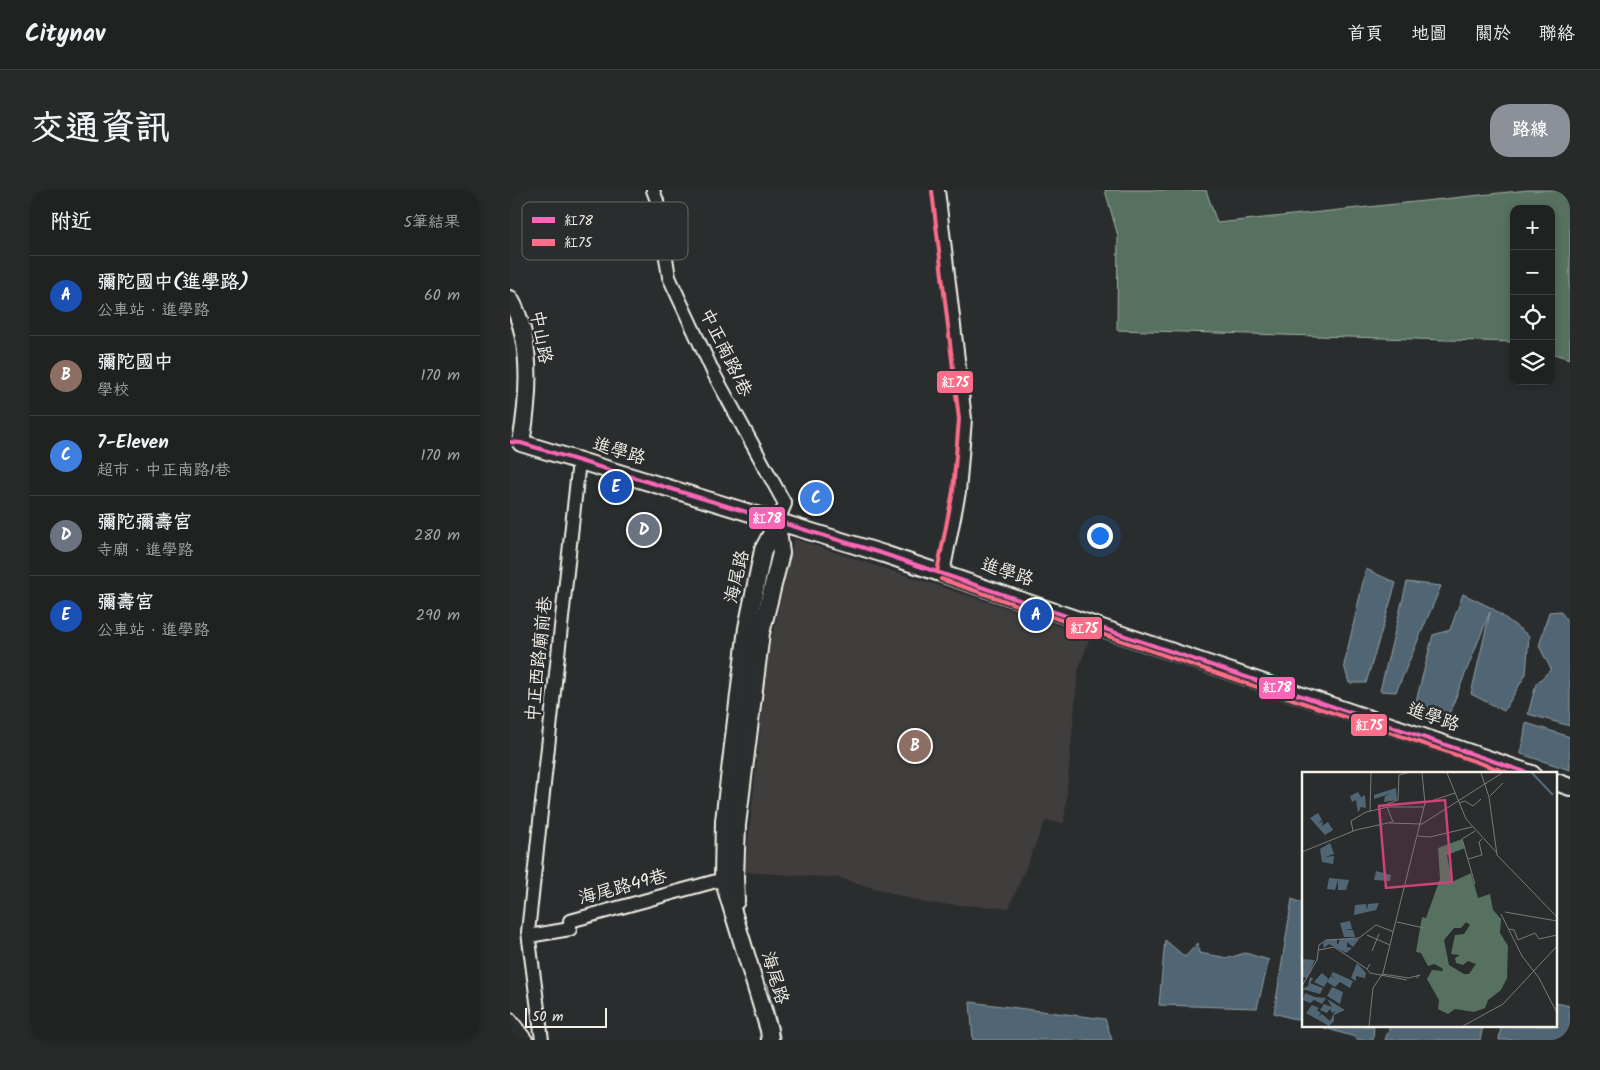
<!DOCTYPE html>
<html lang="zh-TW">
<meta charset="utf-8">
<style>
body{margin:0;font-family:Kalam,"LXGW WenKai TC",sans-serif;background:#282a2a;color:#f1f3f6}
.controls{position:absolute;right:15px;top:15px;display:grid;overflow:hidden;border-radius:10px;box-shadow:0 2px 8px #0003}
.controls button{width:45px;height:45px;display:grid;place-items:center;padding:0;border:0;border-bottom:1px solid #3d3f40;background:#202222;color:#f1f3f6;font:25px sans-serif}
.scale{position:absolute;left:15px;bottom:12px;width:82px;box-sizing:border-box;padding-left:5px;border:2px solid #f4f1e8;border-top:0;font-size:14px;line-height:18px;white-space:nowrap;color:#f4f1e8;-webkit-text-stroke:4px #2a2d2e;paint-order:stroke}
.you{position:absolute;left:589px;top:345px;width:18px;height:18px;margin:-12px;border:4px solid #fff;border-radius:50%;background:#1a73e8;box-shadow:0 0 0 8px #1a73e833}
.badge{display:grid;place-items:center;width:32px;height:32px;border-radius:50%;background:#8c9099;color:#fff;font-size:16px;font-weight:700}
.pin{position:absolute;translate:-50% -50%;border:2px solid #fff;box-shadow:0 1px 5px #0006}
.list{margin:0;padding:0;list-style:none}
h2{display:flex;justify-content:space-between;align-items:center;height:65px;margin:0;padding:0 20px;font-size:21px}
h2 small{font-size:16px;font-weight:400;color:#a2a4a5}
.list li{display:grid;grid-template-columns:32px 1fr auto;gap:15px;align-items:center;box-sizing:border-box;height:80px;padding:0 20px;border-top:1px solid #3d3f40}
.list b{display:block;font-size:19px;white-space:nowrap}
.list p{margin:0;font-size:16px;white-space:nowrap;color:#a2a4a5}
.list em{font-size:16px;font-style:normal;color:#a2a4a5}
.icon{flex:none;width:28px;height:28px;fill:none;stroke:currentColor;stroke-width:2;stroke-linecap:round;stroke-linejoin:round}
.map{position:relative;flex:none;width:1060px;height:850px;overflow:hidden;border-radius:20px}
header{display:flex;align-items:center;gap:30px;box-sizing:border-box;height:70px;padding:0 25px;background:#202222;border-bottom:1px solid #3d3f40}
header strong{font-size:24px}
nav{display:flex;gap:28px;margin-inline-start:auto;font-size:18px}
.intro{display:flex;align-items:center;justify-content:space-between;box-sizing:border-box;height:120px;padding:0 30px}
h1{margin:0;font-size:35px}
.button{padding:12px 22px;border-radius:20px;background:#8c9099;color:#fff;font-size:18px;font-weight:700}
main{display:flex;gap:30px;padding:0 30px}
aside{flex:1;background:#202222;border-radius:20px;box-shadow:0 2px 8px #0003}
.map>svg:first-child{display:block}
.built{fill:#403d3c}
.green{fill:#56715f;stroke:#a5b1a4}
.water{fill:#516674;stroke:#929ea2}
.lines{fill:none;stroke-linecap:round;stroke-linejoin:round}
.stream{stroke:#929ea2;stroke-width:3}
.minor-casing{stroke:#f4f1e8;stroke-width:16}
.tertiary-casing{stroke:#f4f1e8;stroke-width:20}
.minor{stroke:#2a2d2e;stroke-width:12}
.tertiary{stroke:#2a2d2e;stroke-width:16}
.bus-1-casing{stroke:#2a2d2e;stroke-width:8}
.bus-2-casing{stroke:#2a2d2e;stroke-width:8}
.bus-1{stroke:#fa66b7;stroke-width:4}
.bus-2{stroke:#fb6d88;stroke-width:4}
.labels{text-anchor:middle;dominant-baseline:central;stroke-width:5;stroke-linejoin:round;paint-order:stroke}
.street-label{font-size:18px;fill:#f4f1e8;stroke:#2a2d2e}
.inset-river{fill:none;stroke:#516674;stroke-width:2.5}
.inset-road{fill:none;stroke:#7b7b78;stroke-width:1}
.view{fill:#cc4377;fill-opacity:0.15;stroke:#cc4377;stroke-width:2.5}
.inset-edge{fill:none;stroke:#f4f1e8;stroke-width:2.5}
.key{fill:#2a2d2e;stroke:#676866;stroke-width:1}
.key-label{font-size:14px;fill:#f4f1e8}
.line-badge{stroke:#2a2d2e;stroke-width:2}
.badge-label{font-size:14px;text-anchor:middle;font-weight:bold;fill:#fff}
</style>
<header>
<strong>Citynav</strong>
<nav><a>首頁</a><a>地圖</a><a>關於</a><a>聯絡</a></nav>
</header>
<div class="intro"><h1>交通資訊</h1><a class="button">路線</a></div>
<main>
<aside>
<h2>附近<small>5筆結果</small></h2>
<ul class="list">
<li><span class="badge" style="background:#1a4fb4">A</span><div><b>彌陀國中(進學路)</b><p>公車站 · 進學路</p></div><em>60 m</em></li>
<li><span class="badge" style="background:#8d6e63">B</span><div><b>彌陀國中</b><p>學校</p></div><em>170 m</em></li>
<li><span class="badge" style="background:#3f7fe0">C</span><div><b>7-Eleven</b><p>超市 · 中正南路1巷</p></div><em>170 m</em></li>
<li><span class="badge" style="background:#6b7280">D</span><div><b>彌陀彌壽宮</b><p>寺廟 · 進學路</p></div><em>280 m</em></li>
<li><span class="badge" style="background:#1a4fb4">E</span><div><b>彌壽宮</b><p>公車站 · 進學路</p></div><em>290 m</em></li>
</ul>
</aside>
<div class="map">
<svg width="1060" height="850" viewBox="0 0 1060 850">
<rect width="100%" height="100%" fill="#2a2d2e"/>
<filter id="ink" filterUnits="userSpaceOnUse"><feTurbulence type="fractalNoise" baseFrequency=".02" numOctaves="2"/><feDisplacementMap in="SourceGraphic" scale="10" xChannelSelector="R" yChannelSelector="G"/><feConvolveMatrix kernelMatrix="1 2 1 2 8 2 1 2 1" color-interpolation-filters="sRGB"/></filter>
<g filter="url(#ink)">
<!-- built -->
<polygon class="built" points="284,349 490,416 580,447 568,481 554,633 535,631 499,718 415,713 330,688 235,682 258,466"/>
<!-- green -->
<polygon class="green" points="595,0 696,0 707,33 1018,0 1060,0 1060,169 1041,163 1041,19 1004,19 1004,152 607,140 608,46"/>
<!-- water -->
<g class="water">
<polygon points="856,379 886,393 856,493 839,493 834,475"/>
<polygon points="897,392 931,396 886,502 870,501"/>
<polygon points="953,404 982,418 1019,446 1016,484 994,521 961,504 980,422 935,534 903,523 923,445 940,440"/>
<polygon points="1050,421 1060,434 1060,536 1018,524 1026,494 1041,479 1029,456 1039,422"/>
<polygon points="1016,533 1060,547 1060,580 1011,564"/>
<polygon points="782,709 794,714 794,832 764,823"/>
<polygon points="655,750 675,767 688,753 689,763 718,768 735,763 759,770 747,818 649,815"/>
<polygon points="460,812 595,829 602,850 463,850"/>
<polygon points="1046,813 1060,816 1060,850 989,850 991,836 1046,836"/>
<polygon points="808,836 864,836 863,850 847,850 845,847"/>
<polygon points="880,836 973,836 970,850 875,850"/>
</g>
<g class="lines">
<!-- stream -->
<polyline class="stream" points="257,795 270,850"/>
<defs>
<g id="minor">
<polyline points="143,0 147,11 159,87 204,184 275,314 267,333"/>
<polyline points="428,0 455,229 449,302 433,383"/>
<polyline points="19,746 60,739 60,731 221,687"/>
<polyline points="0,829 16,850"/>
<polyline points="32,850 18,742 69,271"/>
</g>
<g id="tertiary">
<path d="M0,109C24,150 19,208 11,253L374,364L1022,584"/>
<polyline points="1046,592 1060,597"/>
<polyline points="226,711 225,687 227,635 251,443 271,363 267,333"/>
<polyline points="260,850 259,840 213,689 214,631 237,438 253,360 267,333"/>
</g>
</defs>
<!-- minor casing -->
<use href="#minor" class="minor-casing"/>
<!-- tertiary casing -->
<use href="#tertiary" class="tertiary-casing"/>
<!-- minor -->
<use href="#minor" class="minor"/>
<!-- tertiary -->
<use href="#tertiary" class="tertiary"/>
<defs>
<polyline id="bus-1" points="0,252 11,253 374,364 1021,584"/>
<g id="bus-2">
<polyline points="422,1 449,229 443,301 427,382"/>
<polyline points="431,389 1002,584"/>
</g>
</defs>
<!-- bus-1 casing -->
<use href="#bus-1" class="bus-1-casing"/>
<!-- bus-2 casing -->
<use href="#bus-2" class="bus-2-casing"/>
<!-- bus-1 -->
<use href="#bus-1" class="bus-1"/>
<!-- bus-2 -->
<use href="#bus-2" class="bus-2"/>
</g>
</g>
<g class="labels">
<!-- street labels -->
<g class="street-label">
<text transform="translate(30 147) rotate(80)">中山路</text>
<text transform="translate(215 163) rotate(64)">中正南路1巷</text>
<text transform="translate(109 262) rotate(17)">進學路</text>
<text transform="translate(497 383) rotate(18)">進學路</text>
<text transform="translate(228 387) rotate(-77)">海尾路</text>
<text transform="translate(30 469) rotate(-84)">中正西路廟前巷</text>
<text transform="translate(923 528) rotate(19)">進學路</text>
<text transform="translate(113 698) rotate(-15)">海尾路49巷</text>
<text transform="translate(264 788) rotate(73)">海尾路</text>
</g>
</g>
<!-- overview -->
<g transform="translate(792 582)">
<rect width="255" height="255" fill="#2a2d2e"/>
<path d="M160,67L163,76L145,83L150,110L169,101L176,126L188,122L191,138L199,147L198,161L206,174L205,206L199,218L186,228L183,236L172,240L153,237L146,242L136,237L137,228L125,207L130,198L141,199L140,196L132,192L126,194L119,181L114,180L120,145L124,146L138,107L136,76ZM164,150L168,153L162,162L153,163L149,182L158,183L153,186L154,191L161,193L166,189L174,192L167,202H162L147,193L142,168L152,156H159Z" fill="#56715f" fill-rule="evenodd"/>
<path d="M94,16L95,28L82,30L83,24L90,21L72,27V23ZM56,20L59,25L56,27L63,23L64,36L59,35L56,41L54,28L50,30L48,24ZM16,41L20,48L16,52L21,49L20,54L26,50L31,58L23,63L8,46ZM28,71L32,82L23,85L32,84L31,92L20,90L18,77ZM74,99L89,103L88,109L72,108ZM27,106L47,108L44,118H36V108L33,118L25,117ZM77,131L74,138L52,143L53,133L64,132L65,138L66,132ZM48,149L50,157L42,158H51L53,165H42L38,151ZM35,167V172H36L38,167H57L51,175L45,170V175L50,176L44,181L27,172L22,176L21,171L25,168ZM0,187L13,188L5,206L0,205V195H4L0,194ZM55,191L64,201L63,206L54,204V209L49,206ZM31,200L51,209L48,216L38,210L33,215L25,210L22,215L12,210L20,201L26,206L25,209L29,204L34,207L29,203ZM8,205L11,207L8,211L21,216L18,222L0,217L6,214ZM30,215L41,220L38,232L25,224ZM3,221L13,225L24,226L20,232L12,228L8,231L1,228ZM25,227L43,238L32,243V249L27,254L4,241L10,233L17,236L15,238L19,241L16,245L20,242L28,249L33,239L30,241L28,237L25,241L18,238L22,232L30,235Z" fill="#516674"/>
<path class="inset-river" d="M230,1L251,23"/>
<path class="inset-road" d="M145,1L164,47L195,81M179,1L187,25L195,83L255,145M188,24L201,11M123,31L153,21M157,31L163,29L171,34L179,27M77,35L96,28L97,3L105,1M85,35L91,50M68,39L69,1M87,51L120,52L200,1M51,59L49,49L64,40L86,35H122M116,64L128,65L170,55M0,80L54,58L90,50M166,87L180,83L177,70L180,67M173,112L160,67L173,59M203,140L255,149M199,142L220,184L237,206L255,241M95,150L122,156M207,157L212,158L216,168L233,161L237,167L255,163M65,163L88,173M17,178L32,175L65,197M70,179L77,162M68,192L65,197L68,201L105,208M80,202L107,206L118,203L114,206M0,214L15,188L17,173L24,168L57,166L74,153L92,160M67,254L71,216L81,201L123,31L120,1M161,254L201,232L255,174"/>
<path class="view" d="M143,28L150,110L84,116L77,34Z"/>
<rect width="255" height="255" class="inset-edge"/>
</g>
<!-- legend -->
<rect x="12" y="12" width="166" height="58" rx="8" class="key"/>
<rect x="22" y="27" width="23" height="6" fill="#fa66b7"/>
<rect x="22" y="49" width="23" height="7" fill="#fb6d88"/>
<g class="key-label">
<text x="54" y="35">紅78</text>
<text x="54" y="57">紅75</text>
</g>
<g class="line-badge">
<rect x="426" y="180" width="38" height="24" rx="5" fill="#fb6d88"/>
<rect x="238" y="316" width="38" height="24" rx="5" fill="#fa66b7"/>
<rect x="555" y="426" width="38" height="24" rx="5" fill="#fb6d88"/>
<rect x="748" y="486" width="38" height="24" rx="5" fill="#fa66b7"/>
<rect x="840" y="523" width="38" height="24" rx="5" fill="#fb6d88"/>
</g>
<g class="badge-label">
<text x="445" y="197">紅75</text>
<text x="257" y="333">紅78</text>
<text x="574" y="443">紅75</text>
<text x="767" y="502">紅78</text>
<text x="859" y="540">紅75</text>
</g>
</svg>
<div class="controls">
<button>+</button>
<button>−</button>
<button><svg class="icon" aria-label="locate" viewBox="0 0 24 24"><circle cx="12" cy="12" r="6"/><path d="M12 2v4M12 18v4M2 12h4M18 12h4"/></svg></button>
<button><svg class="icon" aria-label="layers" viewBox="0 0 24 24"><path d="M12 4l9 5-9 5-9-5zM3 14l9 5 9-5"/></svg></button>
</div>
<div class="scale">50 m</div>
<div class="you"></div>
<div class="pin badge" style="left:526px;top:425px;background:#1a4fb4">A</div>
<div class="pin badge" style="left:405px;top:556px;background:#8d6e63">B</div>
<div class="pin badge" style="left:306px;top:308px;background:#3f7fe0">C</div>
<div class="pin badge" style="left:134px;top:340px;background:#6b7280">D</div>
<div class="pin badge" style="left:106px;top:297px;background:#1a4fb4">E</div>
</div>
</main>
